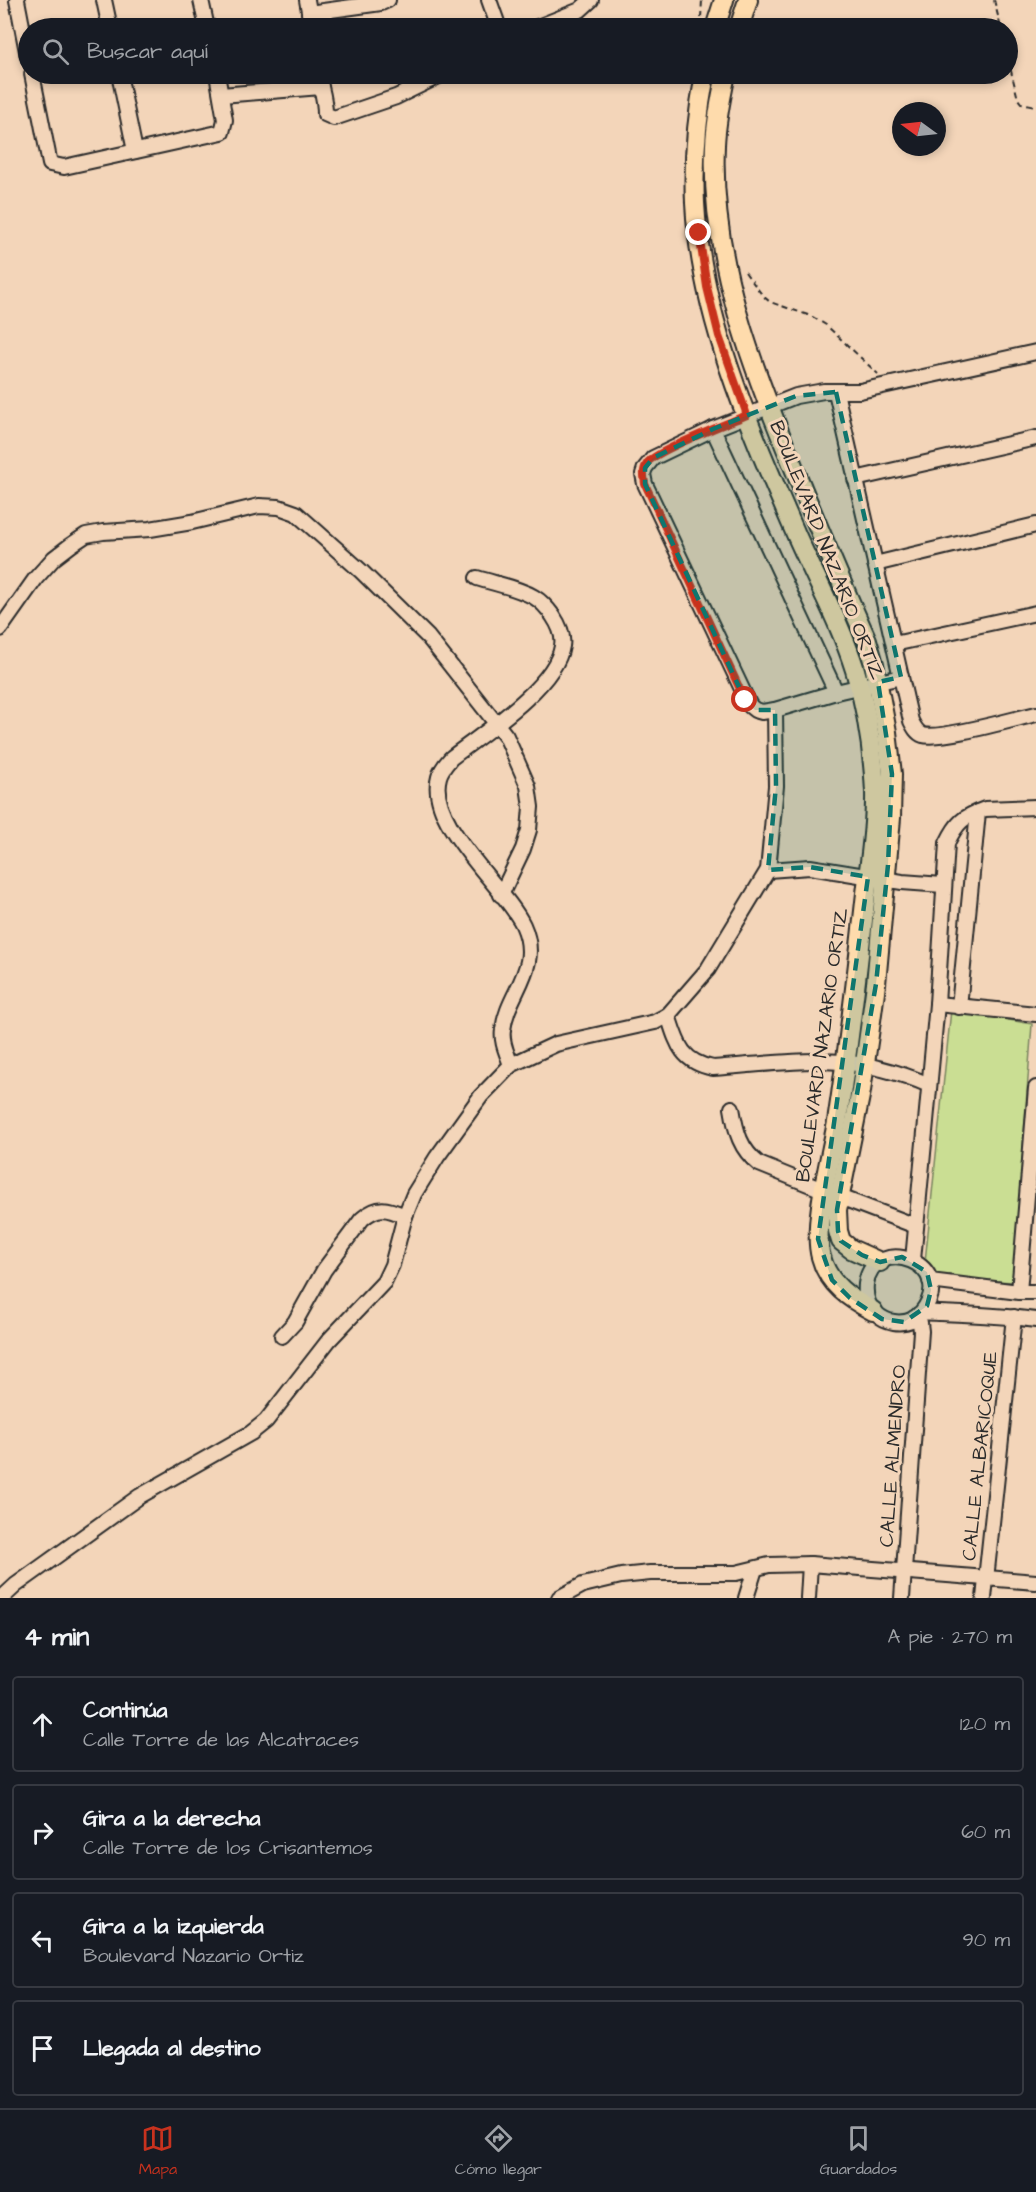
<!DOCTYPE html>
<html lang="es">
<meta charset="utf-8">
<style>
body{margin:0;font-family:"Architects Daughter",sans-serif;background:#20242c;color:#f1f3f6}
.compass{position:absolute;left:892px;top:102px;width:54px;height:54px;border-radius:50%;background:#171b24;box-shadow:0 3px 9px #0003;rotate:285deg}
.stop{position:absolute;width:18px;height:18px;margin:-14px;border:4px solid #c8321e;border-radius:50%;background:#fff}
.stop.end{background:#c8321e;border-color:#fff;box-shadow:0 2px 6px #0008}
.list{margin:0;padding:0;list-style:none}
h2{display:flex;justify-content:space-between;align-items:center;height:78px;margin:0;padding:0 24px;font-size:26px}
h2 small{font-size:20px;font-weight:400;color:#9ea1a6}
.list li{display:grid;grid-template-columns:39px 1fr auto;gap:18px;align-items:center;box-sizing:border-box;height:96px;margin:0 12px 12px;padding:0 12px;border:2px solid #363941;border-radius:6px}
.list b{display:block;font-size:22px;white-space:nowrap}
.list p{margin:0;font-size:20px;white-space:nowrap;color:#9ea1a6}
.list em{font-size:20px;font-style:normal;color:#9ea1a6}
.icon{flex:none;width:33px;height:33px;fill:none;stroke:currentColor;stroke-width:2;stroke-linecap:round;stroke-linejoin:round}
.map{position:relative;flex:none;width:1036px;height:1598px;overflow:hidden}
.search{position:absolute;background:#171b24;box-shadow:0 3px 9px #0003;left:18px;right:18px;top:18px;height:66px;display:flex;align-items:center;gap:15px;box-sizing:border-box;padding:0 21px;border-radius:33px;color:#9ea1a6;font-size:22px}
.sheet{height:510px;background:#171b24}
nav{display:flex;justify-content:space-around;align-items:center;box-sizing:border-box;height:84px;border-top:2px solid #363941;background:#171b24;font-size:16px;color:#9ea1a6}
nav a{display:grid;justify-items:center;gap:3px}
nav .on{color:#c8321e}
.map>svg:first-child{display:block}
.green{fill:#cade93;stroke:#7a845f;stroke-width:1.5}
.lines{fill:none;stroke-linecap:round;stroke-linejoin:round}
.minor-casing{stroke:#2b2b2b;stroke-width:18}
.major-casing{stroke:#2b2b2b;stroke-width:22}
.path{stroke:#2b2b2b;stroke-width:2;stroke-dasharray:6 4.5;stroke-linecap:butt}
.minor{stroke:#f3d5b9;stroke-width:14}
.major{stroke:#fedbac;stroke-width:18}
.route{stroke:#c8321e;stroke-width:8}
.marked{fill:#0f766e;fill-opacity:0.2;stroke:#0f766e;stroke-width:4.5;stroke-dasharray:12 8;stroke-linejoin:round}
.labels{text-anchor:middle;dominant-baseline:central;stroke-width:6;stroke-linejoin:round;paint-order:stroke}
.street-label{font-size:20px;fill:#2b2b2b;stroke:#f3d5b9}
</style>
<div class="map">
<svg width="1036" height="1598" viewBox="0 0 1036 1598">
<rect width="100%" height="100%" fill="#f3d5b9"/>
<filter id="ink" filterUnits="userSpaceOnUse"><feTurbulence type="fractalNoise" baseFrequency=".0167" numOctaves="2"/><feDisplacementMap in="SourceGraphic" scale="12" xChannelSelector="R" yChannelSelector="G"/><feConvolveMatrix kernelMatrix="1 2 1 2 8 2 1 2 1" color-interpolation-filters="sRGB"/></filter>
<g filter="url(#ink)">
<!-- green -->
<polygon class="green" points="951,1010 1032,1024 1013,1282 940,1278 925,1262"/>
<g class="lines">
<defs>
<g id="minor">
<polyline points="17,0 28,57"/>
<polyline points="104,0 110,28"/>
<polyline points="201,0 207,28"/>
<polyline points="307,0 312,28"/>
<polyline points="489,0 499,28"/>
<polyline points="309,13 381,3 388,0"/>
<polyline points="535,28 580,10 591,0"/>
<polyline points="32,74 50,164 64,167 222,132 225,120 217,74"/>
<polyline points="119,74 135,151"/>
<path d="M318,74C321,90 325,97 325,114L334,118L396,97L443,74"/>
<polyline points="221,95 321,87"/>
<path d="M836,392L911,721C914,727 917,733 923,735C941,740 1014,719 1036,714"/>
<polyline points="713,429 836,692"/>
<polyline points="855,479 1036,438"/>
<polyline points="875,564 1036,525"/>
<path d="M477,578C496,584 516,587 534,597C541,601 548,609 553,616C559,625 564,635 562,646C556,686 482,734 451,758C446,764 441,769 439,777C426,823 505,887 523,925C543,969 507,992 503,1030C501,1042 507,1053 511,1065"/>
<polyline points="0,629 36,578 54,558 71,545 86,535 103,532 150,529 192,522 259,506 279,507 296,513 361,571 428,637 506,736 528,786 531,807 529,830 523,849 501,895"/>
<polyline points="894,644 1036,613"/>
<polyline points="901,677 836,692 775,710 762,712 755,710 750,706 645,484 643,474 645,468 653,458 713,429 796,396 824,391 860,391 1036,352"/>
<polyline points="768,870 810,867 902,882 943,885"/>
<polyline points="937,1004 1036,1014"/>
<polyline points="959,1007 978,812"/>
<path d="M668,1015C677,1043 681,1062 713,1068C796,1062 848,1050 929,1085"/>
<path d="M732,1108C736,1132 740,1149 759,1164L840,1197L916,1226"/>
<path d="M913,1260L937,1004L947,843C957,822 963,817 985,809L1036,807"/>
<polyline points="930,1281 1019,1292 1036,1292"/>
<polyline points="1019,1292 1036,1088"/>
<path d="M921,1313C961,1264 873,1232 866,1284C865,1295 867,1306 876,1313C886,1323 901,1325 914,1319C917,1317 918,1314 921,1313C926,1312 935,1313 940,1313C972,1314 1004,1316 1036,1320"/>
<path d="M282,1336L295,1322L324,1270L362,1219C378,1205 387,1208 405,1216"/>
<polyline points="2,1598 16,1585 140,1496 251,1433 266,1421 329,1340 384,1282 392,1265 405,1216 414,1194 437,1157 481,1096 511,1065 556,1044 655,1022 668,1015 708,969 768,870 776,786 775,710"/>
<polyline points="559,1598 583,1585 621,1576 650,1573 736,1573 769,1565 810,1564 1036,1582"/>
<polyline points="746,1598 755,1569"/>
<polyline points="808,1598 810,1564"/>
<polyline points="902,1598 921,1331 920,1323 914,1318"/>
<polyline points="984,1598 1014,1317"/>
</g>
<g id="major">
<polyline points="715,28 724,0"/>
<polyline points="739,28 748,0"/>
<path d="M705,74C697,116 693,160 695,203C701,318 750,428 795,532C815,578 840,622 855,670C867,710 873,750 875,792C876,828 869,866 865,902C857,975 848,1049 837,1122C831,1156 812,1226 821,1257C828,1284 850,1299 873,1311"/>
<path d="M726,74C721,97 716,121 715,145C710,260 753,370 796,473C819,529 842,585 867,640L874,664L887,732L892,774L891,818L876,984L870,1028L861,1091L837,1210L838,1231L841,1241L851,1249L880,1262"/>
</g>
</defs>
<!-- minor casing -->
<use href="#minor" class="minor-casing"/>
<!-- major casing -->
<use href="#major" class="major-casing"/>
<!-- path -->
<g class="path">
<polyline points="994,0 1001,28"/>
<polyline points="701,18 702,0"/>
<polyline points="1008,59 1018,99 1021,103 1036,106"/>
<polyline points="745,272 763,296 770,302 811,316 826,325 878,374"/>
</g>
<!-- minor -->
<use href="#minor" class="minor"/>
<!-- major -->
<use href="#major" class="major"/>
</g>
</g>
<g class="lines" filter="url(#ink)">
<!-- route -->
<path class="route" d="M699,233L707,287L719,336L747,415C728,423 660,449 648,462C642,469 644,476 645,484L745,700"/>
</g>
<!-- marked area -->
<path class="marked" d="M836,392L901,677L878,682L892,774L888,865L876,984L837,1210L838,1231L841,1241L862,1255L880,1262L902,1257L927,1272L931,1290L927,1306L904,1322L882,1319L850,1298L832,1280L818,1239L868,877L810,867L768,870L776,786L775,710H755L745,700L645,484V468L653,458L713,429L796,396Z"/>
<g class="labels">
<!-- street labels -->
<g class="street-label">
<text transform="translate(827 550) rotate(68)">BOULEVARD NAZARIO ORTIZ</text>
<text transform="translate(822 1045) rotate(-82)">BOULEVARD NAZARIO ORTIZ</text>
<text transform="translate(893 1456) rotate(-86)">CALLE ALMENDRO</text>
<text transform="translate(980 1456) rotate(-84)">CALLE ALBARICOQUE</text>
</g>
</g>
</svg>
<svg class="compass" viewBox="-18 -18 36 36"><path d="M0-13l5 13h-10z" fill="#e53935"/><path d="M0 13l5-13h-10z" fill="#9ea1a6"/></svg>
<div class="stop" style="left:745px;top:700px"></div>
<div class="stop end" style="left:699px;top:233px"></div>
<div class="search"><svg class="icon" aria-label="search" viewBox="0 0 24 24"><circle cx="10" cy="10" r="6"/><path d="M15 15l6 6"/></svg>Buscar aquí</div>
</div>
<section class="sheet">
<h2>4 min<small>A pie · 270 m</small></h2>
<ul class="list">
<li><svg class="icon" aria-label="ahead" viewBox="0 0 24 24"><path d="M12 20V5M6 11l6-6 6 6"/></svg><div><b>Continúa</b><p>Calle Torre de las Alcatraces</p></div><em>120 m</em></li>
<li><svg class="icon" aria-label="right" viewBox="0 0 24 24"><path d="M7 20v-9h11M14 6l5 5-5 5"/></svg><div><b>Gira a la derecha</b><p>Calle Torre de los Crisantemos</p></div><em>60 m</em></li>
<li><svg class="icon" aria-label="left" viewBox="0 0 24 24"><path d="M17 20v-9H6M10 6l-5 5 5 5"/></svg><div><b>Gira a la izquierda</b><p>Boulevard Nazario Ortiz</p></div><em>90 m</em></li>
<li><svg class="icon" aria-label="arrive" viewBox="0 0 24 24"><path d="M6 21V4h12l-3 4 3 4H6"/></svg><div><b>Llegada al destino</b></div></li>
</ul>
</section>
<nav>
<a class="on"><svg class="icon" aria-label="map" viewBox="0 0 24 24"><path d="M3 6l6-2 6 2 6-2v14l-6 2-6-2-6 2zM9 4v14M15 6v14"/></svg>Mapa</a>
<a><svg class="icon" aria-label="directions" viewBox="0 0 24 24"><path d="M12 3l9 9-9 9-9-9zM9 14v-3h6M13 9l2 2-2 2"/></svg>Cómo llegar</a>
<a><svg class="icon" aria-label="saved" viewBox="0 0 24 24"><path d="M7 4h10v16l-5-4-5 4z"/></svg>Guardados</a>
</nav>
